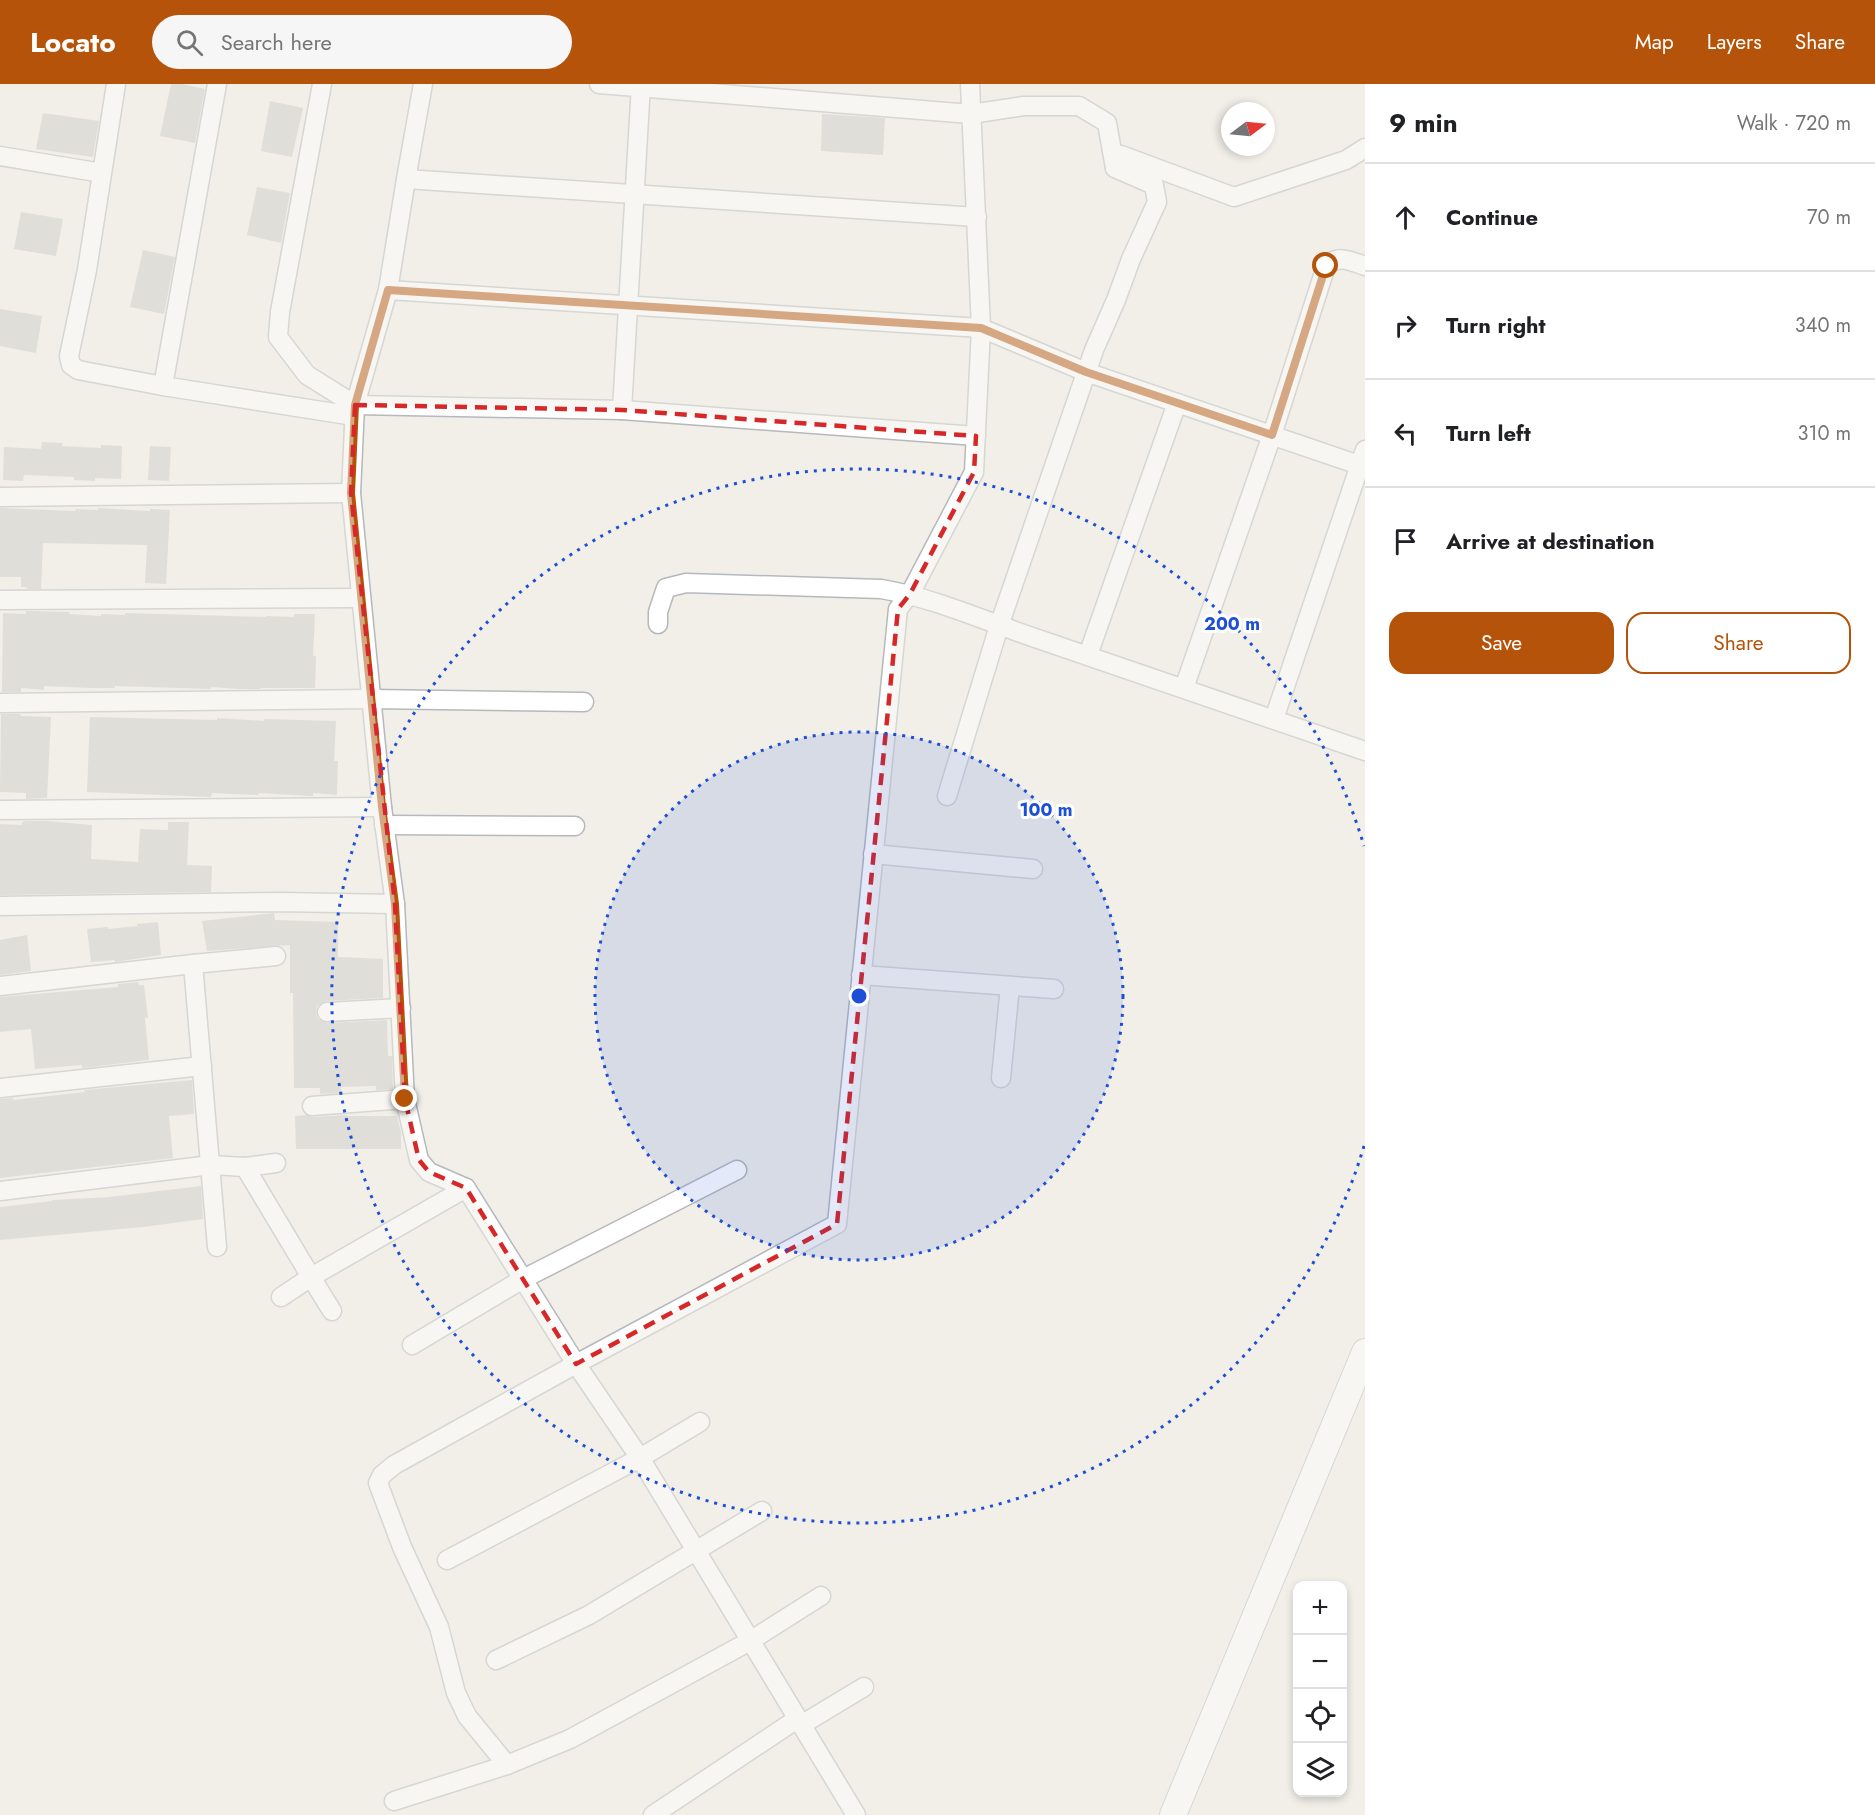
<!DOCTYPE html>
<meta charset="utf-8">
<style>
body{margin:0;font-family:Jost,sans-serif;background:#f6f6f6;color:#202124}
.controls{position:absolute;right:18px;bottom:18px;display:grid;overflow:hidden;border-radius:12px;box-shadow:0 3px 9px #0003}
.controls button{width:54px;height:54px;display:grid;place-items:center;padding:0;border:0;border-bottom:2px solid #e0e0e0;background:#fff;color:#202124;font:30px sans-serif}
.compass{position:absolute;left:1221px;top:18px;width:54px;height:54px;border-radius:50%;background:#fff;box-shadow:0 3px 9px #0003;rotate:74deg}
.stop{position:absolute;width:18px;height:18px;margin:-14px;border:4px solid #b45309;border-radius:50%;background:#fff}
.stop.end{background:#b45309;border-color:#fff;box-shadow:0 2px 6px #0008}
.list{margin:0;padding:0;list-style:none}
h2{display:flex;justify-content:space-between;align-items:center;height:78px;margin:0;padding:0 24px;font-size:26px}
h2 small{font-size:20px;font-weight:400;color:#757577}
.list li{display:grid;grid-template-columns:39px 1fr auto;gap:18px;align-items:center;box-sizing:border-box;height:108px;padding:0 24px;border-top:2px solid #e0e0e0}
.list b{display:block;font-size:22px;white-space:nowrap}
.list em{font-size:20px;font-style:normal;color:#757577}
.actions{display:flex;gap:12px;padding:18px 24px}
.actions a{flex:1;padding:14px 0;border:2px solid #b45309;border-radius:18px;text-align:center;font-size:21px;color:#b45309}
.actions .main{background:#b45309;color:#fff}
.icon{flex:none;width:33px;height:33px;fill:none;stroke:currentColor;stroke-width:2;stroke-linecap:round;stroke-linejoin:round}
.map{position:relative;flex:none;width:1365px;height:1731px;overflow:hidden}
header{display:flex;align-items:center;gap:36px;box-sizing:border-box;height:84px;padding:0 30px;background:#b45309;color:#fff}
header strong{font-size:28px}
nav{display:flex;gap:33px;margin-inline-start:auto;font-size:21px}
.search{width:420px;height:54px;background:#f6f6f6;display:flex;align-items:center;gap:15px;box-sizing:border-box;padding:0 21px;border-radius:33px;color:#757577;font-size:22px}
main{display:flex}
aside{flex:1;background:#fff}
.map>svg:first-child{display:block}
.building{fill:#cccac5}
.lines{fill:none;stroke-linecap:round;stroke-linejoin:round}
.minor-casing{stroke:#b5b8bc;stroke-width:21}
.secondary-casing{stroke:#b6babf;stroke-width:28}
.minor{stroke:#fff;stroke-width:18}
.secondary{stroke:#fff;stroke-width:26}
.route{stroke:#b45309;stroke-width:8}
.marked{fill:none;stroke:#d62828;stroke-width:4.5;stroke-dasharray:12 8;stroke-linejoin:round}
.ring{fill:none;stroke:#1d4ed8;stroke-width:3;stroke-dasharray:3 6}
.centre{fill:#1d4ed8;stroke:#fff;stroke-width:3}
.ring-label{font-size:18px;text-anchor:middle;font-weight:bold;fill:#1d4ed8;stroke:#fff;stroke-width:6;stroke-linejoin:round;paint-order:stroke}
</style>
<header>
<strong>Locato</strong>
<div class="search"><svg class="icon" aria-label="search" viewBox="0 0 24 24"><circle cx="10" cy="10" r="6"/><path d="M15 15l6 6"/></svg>Search here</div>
<nav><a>Map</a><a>Layers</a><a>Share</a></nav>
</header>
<main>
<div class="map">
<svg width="1365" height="1731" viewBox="0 0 1365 1731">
<rect width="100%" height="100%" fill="#f1efe8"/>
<!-- building -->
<g class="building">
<polygon points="171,0 182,0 205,5 195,59 160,52"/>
<polygon points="270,17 303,24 292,73 261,67"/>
<polygon points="43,29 99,37 93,73 36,65"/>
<polygon points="822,30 885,34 883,71 821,67"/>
<polygon points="257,103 290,109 281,159 247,151"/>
<polygon points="21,128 63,135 56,172 14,165"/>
<polygon points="143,166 175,173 164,230 130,223"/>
<polygon points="0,225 42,232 36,269 0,262"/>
<polygon points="42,358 63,359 62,362 101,364 101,361 122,362 121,395 95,394 95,397 74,396 74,393 24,391 23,397 3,396 4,363 41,365"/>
<polygon points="150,362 171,363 169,397 148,396"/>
<polygon points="0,424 75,427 76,425 98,426 98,424 150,427 150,425 170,426 166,500 145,499 147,461 43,459 41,505 27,505 27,503 21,503 21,493 0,493"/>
<polygon points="26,527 69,528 69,530 101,532 101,530 125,531 125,529 266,533 266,532 294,533 294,530 315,530 313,572 316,572 315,604 260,604 260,605 239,605 211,603 211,605 115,602 115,604 92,604 44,602 44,606 21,604 21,608 2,608 3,529 26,530"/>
<polygon points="1,630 20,630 21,632 51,633 47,714 26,715 26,709 0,708"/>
<polygon points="90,633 217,636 217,634 264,637 264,635 336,637 334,677 338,677 337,711 313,709 313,712 309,712 259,709 258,711 212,709 211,713 87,708"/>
<polygon points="46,737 92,741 91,775 138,778 140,745 168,746 168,738 189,738 187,781 212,782 211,808 0,811 0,740 22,741 22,738 25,737"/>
<polygon points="274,829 275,836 338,838 338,873 383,875 383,914 326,917 317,922 316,929 318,935 327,939 387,936 388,972 392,972 393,1005 376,1006 376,1002 341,1003 341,1009 320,1010 320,1004 294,1004 293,909 290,909 290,861 207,867 202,837"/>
<polygon points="158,838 161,871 115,878 115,876 91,878 87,845 108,843 108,845 137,842 137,840"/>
<polygon points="27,851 31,887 0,891 0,856"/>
<polygon points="138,898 139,901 144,901 148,934 145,934 149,976 82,984 82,981 35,985 31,945 0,948 0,913 118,903 118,900"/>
<polygon points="192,996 194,1030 169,1032 173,1074 0,1094 0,1015 13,1014 13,1016 85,1008 84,1006"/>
<polygon points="306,1031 313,1033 347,1031 347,1032 397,1032 401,1049 401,1065 296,1065 295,1032"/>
<polygon points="201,1102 203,1135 143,1143 0,1156 0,1123 52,1117 52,1116 109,1113"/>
</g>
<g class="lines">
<defs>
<g id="minor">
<polyline points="116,0 87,186 69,272 71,281 78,286 163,302 354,332"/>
<polyline points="322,0 280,228 278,253 307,291 355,321 622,326 976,352"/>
<polyline points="423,0 406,95 388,206 355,321 351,409 382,723 395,820 405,1015 419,1076 429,1088 466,1104 576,1280 640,1374 856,1731"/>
<polyline points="599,0 971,30 1024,22 1079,22 1107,39 1115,84 1154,101 1157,118 1131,175 1116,216 1094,266 999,542 947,712"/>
<polyline points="0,72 102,89"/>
<polyline points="1115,84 1121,71 1234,113 1346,76 1365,64"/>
<polyline points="406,95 977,133"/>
<polyline points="388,206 981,244 1086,288 1365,383"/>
<polyline points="163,302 217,0"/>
<polyline points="622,326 641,0"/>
<polyline points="0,413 351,409"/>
<polyline points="0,516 361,514"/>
<path d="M658,540V528L666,504L686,499L881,505C936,514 989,539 1041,556C1149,593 1257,630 1365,667"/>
<polyline points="1088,571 1177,319"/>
<path d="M1184,604L1272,351L1326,182C1338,170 1351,177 1365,182"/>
<polyline points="0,619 371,615 584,618"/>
<polyline points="1274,635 1365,366"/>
<polyline points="0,726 382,723"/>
<polyline points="384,741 575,742"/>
<polyline points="873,770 1033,785"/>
<polyline points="0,822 280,818 395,820"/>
<polyline points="193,880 276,872"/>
<polyline points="861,891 1054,905"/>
<polyline points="0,902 193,880 217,1163"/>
<polyline points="327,928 401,924"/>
<polyline points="1001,994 1010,902"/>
<polyline points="0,1004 202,982"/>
<polyline points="312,1022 405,1015"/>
<polyline points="245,1083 276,1079"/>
<polyline points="0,1107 211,1081 245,1083 311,1193 466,1104"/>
<polyline points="281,1213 311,1193 332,1227"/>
<polyline points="412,1261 523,1195 737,1086"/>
<polyline points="447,1476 640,1374 700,1338"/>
<polyline points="496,1576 589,1531 762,1427"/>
<polyline points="801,1641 864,1603"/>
<polyline points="507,1681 467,1632 456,1609 439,1543 402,1463 378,1399 382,1391 394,1381 576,1280 837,1140 898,525 910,510 974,388 981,244 970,0"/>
<polyline points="394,1717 507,1681 570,1655 750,1557 821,1512"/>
<polyline points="653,1731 797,1635"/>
</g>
<polyline id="secondary" points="1173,1731 1365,1268"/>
</defs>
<!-- minor casing -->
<use href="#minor" class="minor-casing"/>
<!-- secondary casing -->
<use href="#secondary" class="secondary-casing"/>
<!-- minor -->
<use href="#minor" class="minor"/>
<!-- secondary -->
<use href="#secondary" class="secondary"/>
</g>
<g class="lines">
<!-- route -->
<polyline class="route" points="405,1015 395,820 382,723 351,409 355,321 388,206 981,244 1086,288 1272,351 1326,182"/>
</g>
<!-- marked area -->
<path d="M0 0H1365V1731H0ZM355,321L622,326L976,352L974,388L910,510L898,525L837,1140L576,1280L466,1104L429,1088L419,1076L405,1015L395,820L351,409Z" fill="#f1efe8" fill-opacity=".55" fill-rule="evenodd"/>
<path class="marked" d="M355,321L622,326L976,352L974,388L910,510L898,525L837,1140L576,1280L466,1104L429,1088L419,1076L405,1015L395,820L351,409Z"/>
<!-- distance rings -->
<circle cx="859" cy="912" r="264" fill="#1d4ed8" fill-opacity=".12"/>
<g class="ring">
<circle cx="859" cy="912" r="264"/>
<path d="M1364 1062A527 527 0 1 1 1364 762"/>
</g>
<circle cx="859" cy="912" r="9" class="centre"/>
<g class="ring-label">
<text x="1232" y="546">200 m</text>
<text x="1046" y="732">100 m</text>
</g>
</svg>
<div class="controls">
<button>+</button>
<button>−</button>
<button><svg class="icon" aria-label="locate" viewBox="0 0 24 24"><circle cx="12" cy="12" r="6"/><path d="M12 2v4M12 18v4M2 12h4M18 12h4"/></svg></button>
<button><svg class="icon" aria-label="layers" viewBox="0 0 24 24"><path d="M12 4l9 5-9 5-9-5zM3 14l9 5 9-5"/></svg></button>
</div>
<svg class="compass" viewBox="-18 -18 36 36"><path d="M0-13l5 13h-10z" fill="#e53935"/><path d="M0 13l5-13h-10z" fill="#757577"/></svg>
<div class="stop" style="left:1326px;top:182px"></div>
<div class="stop end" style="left:405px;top:1015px"></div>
</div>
<aside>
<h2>9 min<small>Walk · 720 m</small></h2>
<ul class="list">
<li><svg class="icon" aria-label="ahead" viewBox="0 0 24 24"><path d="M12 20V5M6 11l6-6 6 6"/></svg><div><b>Continue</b></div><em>70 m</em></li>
<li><svg class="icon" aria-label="right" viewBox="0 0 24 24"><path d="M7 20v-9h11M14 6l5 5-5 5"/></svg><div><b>Turn right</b></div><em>340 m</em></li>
<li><svg class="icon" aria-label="left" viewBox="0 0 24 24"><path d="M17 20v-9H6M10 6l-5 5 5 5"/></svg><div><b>Turn left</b></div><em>310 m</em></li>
<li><svg class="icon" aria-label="arrive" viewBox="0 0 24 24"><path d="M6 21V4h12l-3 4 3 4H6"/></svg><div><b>Arrive at destination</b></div></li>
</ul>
<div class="actions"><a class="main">Save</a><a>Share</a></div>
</aside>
</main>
